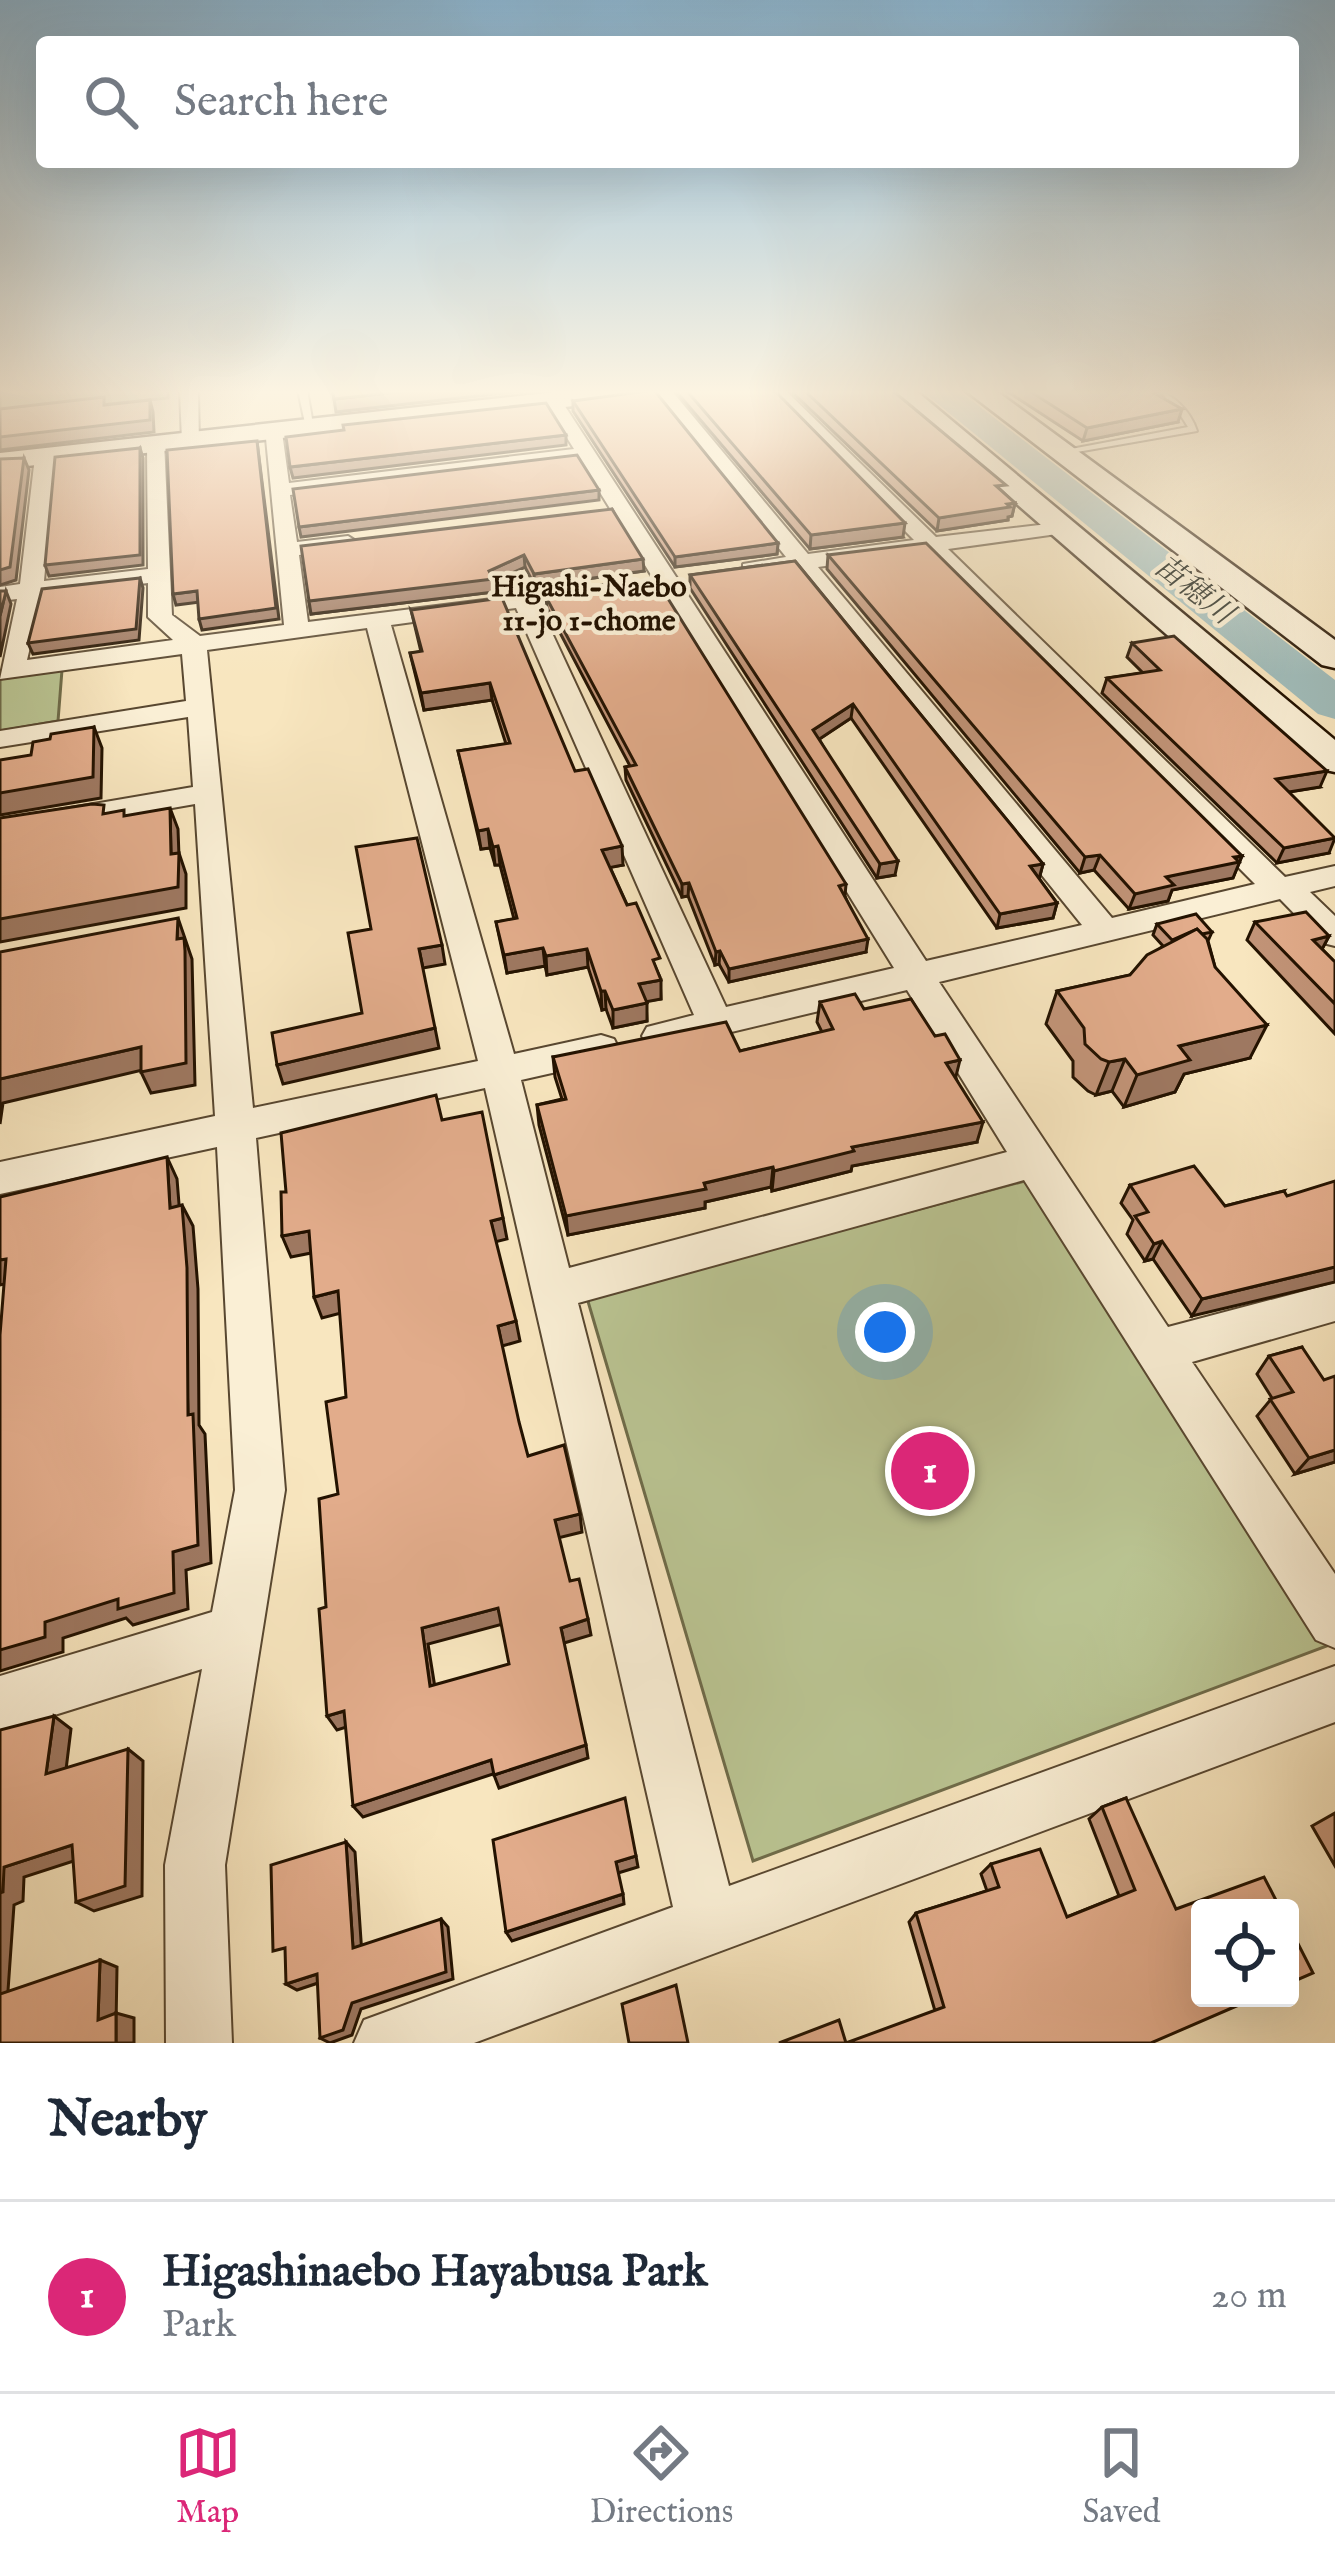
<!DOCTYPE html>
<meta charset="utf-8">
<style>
body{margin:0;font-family:"IM FELL English","Noto Serif JP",serif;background:#f6f6f7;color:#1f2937}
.controls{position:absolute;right:36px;bottom:36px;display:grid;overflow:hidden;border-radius:12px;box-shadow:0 12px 48px #0002}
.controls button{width:108px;height:108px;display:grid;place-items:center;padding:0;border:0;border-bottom:3px solid #e0e1e3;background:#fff;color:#1f2937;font:60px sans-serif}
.you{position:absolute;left:885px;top:1332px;width:42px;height:42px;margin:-30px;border:9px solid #fff;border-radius:50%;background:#1a73e8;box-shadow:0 0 0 18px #1a73e833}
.badge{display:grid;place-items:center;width:78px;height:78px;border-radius:50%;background:#db2777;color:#fff;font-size:39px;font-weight:700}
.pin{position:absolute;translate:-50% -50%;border:6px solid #fff;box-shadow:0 3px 12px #0006}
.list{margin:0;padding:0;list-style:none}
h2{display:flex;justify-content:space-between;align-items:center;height:156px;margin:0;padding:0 48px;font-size:51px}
h2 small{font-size:39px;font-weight:400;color:#747a83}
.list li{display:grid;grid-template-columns:78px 1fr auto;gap:36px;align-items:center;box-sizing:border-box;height:192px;padding:0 48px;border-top:3px solid #e0e1e3}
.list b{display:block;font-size:45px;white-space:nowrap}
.list p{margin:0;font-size:39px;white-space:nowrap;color:#747a83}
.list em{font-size:39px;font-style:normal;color:#747a83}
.icon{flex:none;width:66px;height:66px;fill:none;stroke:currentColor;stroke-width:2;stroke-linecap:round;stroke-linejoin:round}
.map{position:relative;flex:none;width:1335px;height:2043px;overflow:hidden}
.search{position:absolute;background:#fff;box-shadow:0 12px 48px #0002;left:36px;right:36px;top:36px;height:132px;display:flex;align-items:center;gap:30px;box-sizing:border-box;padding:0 42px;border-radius:12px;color:#747a83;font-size:45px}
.sheet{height:348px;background:#fff}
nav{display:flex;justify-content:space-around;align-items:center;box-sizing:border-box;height:168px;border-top:3px solid #e0e1e3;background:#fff;font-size:33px;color:#747a83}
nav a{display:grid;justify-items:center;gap:6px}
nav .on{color:#db2777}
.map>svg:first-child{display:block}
.green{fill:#bbc694;stroke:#6f6c4a;stroke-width:3}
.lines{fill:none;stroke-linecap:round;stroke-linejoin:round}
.river{fill:#a1bdbb;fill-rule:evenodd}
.lane-casing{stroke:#584730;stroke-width:4}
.street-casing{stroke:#584730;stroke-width:4}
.secondary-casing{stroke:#231200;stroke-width:5}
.lane{fill:#faefd5;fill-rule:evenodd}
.street{fill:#faefd5;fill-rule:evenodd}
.secondary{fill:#faefd5;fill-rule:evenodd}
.wall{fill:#c29478;stroke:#231200;stroke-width:3}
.shaded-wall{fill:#9e7861;stroke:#231200;stroke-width:3}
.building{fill:#e2ac8b;stroke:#231200;stroke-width:3;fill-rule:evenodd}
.labels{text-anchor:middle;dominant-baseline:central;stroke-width:9;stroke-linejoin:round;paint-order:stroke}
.far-neighbourhood-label{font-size:30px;font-weight:bold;fill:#231200;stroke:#faefd5}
.far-water-label{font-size:30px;font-style:italic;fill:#55564b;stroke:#faefd5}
</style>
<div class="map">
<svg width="1335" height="2043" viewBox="0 0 1335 2043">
<rect width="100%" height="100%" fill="#f8e6bf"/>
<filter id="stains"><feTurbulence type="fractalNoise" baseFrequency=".00167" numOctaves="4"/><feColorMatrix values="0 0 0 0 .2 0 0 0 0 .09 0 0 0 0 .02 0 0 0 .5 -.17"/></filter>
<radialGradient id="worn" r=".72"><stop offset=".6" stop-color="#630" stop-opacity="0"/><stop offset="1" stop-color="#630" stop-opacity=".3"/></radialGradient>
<!-- green -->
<g class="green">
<polygon points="0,390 168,390 168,398 0,415"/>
<polygon points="62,670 58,721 0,731 0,679"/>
<polygon points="1036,1178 1332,1644 753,1861 587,1298"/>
</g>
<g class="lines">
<!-- river -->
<polygon class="river" points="921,390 958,390 1335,680 1335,719 1318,714"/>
<defs>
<g id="lane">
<polygon points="298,390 307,390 314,430 306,428"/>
<path d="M1149,390C1172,390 1191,412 1197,431L1060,455L1055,452L1188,427L1178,411Z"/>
</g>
<g id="street">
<polygon points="180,390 198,390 199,445 182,441"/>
<path d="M652,390H671L808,554L914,540L766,390H785L936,537L1065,522V532L1057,534L948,549L1285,877L1335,866V886L1310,892L1335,916V946L1323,943L1280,899L939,982L1168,1327L1335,1283V1321L1192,1362L1335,1574V1648L1316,1640L1024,1180L578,1303L729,1886L1335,1666V1722L474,2043H354L364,2020L673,1907L485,1088L256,1138L285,1490L225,1865L232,2043H166L165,1865L202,1669L0,1732V1676L212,1612L235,1490L217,1147L0,1194V1162L215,1116L195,804L0,838V820L193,787L188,717L0,747V731L186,701L182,654L0,679L17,599L0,601V587L20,584L35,457L45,451L55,457L44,581L148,569L147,445L164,441L172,615L200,636L284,625L265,428L282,432L289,483L574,449L544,401L559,397L926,961L1082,925L796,570L743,574V564L786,557ZM580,460L894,968L726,1007L539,605L603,595V585L308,622L299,555L348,550L359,543L348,536L297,542L290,495ZM925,552L1255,884L1112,918L818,567ZM148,583V617L173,640L27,660L42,596ZM516,608L694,1015L647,1027L642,1036L647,1045L660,1049L907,990L1007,1152L569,1268L521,1080L614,1059L619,1049L614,1039L601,1035L514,1054L391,625ZM367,628L478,1061L253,1108L207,650Z"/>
</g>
<g id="secondary">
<polygon points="574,390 659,390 646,398 0,469 0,453"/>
<polygon points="886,390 915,390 1335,740 1335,772 1321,769"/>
<polygon points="965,390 995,390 1335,640 1335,668 1322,665"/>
</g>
</defs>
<!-- lane casing -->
<use href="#lane" class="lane-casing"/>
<!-- street casing -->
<use href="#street" class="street-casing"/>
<!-- secondary casing -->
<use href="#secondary" class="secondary-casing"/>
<!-- lane -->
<use href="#lane" class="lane"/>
<!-- street -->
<use href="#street" class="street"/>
<!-- secondary -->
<use href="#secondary" class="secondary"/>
</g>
<!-- wall -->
<g class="wall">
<polygon points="675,390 774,390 903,537 810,549"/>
<polygon points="790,390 892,390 1015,503 1012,516 1008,517 1008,520 937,531"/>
<polygon points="1005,390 1159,390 1178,422 1083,441"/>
<polygon points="573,401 778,543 777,554 675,567 573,411"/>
<polygon points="612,509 644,571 535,586 525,567 493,582 494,592 311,614 309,601"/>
<polygon points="828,555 1242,856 1233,878 1172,890 1168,901 1129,909 1094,870 1080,873 827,569"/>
<polygon points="795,561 1043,864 1039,879 1057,903 1053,918 997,928 851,718 819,739 895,875 877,878 690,588 690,575"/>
<polygon points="546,597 846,884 845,896 866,952 729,982 719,964 715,965 688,896 682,897 626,780 625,767 630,766 547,608"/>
<polygon points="411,610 575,771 623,865 610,867 660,977 661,999 646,1001 647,1021 613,1028 606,1009 602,1010 588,967 547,975 545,966 507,973 496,922 514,919 500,865 495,865 490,848 481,849 458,751 506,744 492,700 424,710 410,653 421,652"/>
<polygon points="1132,643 1320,787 1289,792 1329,853 1277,863 1102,693 1107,678 1143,673 1127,657"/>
<polygon points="1255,922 1329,936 1322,949 1335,962 1335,1034 1247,940"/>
<polygon points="1157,924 1212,932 1208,941 1215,967 1250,1058 1184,1074 1175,1092 1124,1107 1112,1091 1096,1095 1088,1091 1073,1077 1073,1061 1046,1024 1057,991 1130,975 1163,946 1153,935"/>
<polygon points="820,1002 864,1009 956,1078 977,1142 852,1166 851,1171 772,1191 771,1187 705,1202 705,1208 568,1235 539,1125 537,1105 562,1099 555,1077 553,1057 740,1051 822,1032 817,1022"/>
<polygon points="1130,1185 1225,1206 1284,1191 1192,1316 1153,1259 1145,1261 1127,1234 1133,1220 1121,1203"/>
<polygon points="1302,1347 1335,1462 1295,1474 1257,1416 1272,1398 1257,1374 1269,1356"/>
<polygon points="1126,1798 1151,2043 935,2011 909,1922 916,1913 987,1891 981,1874 991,1864 1067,1917 1119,1896 1089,1819 1102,1807"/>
<polygon points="1335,1813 1335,1866 1312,1826"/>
</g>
<!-- shaded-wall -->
<g class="shaded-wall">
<polygon points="417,390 531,390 336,412 334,399"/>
<polygon points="150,400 153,412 154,432 0,450 0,437"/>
<polygon points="1182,409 1178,422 1083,441 1087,428"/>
<polygon points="566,435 566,445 293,478 290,467"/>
<polygon points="257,441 279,619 202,630 199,619"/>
<polygon points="140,448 143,458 143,565 49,576 45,565"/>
<polygon points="24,458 29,470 16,580 0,585 0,570"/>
<polygon points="599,490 599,500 301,537 299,527"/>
<polygon points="1015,503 1012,516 1008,517 1008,520 937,531 939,518"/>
<polygon points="905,523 903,537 810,549 811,535"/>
<polygon points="778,543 777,554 675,567 675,557"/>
<polygon points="524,555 525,567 493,582 494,592 311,614 309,601 489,571"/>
<polygon points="643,559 644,571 535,586 534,574"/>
<polygon points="140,578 143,588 139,640 33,654 28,643"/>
<polygon points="6,591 11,604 0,657 0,616"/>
<polygon points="197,591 200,602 176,605 173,594"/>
<polygon points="490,683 492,700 424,710 421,693"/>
<polygon points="853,704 851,718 812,744 813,730"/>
<polygon points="94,727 102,748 101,798 0,815 0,793"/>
<polygon points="1327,771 1320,787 1270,795 1276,779"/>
<polygon points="170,808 178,829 179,856 179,853 186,874 186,908 0,942 0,919 171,854"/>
<polygon points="488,829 490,848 481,849 478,831"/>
<polygon points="1335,838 1329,853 1277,863 1284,848"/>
<polygon points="498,846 500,865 495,865 493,847"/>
<polygon points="622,846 623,865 603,869 602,850"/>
<polygon points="1100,855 1094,870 1080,873 1085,857"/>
<polygon points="1242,856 1233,878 1172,890 1168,901 1129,909 1135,894 1166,877"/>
<polygon points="898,861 895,875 877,878 880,864"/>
<polygon points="1043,864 1039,879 1030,866"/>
<polygon points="689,883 688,896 682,897 682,884"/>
<polygon points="1057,903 1053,918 997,928 1000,914"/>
<polygon points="178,918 192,959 195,1085 151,1093 141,1072 177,939"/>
<polygon points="1329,936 1319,955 1313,940"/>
<polygon points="868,939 866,952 729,982 729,969"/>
<polygon points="442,945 445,964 423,968 419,949"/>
<polygon points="543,948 545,966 507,973 504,955"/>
<polygon points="587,949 588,967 547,975 546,956"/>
<polygon points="720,951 719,964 715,965 716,952"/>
<polygon points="661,980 661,999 640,1003 639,984"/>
<polygon points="601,991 605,991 606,1009 602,1010"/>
<polygon points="647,1003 647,1021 613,1028 613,1010"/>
<polygon points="1267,1025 1250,1058 1184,1074 1175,1092 1124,1107 1137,1075 1179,1046"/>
<polygon points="435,1028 439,1048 283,1084 277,1065"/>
<polygon points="141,1047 151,1068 3,1103 0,1124 0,1079"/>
<polygon points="1125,1059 1112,1091 1096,1095 1109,1062"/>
<polygon points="960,1060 955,1080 946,1063"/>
<polygon points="983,1122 977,1142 852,1166 851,1171 772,1191 774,1171 852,1147"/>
<polygon points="167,1157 177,1179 181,1229 170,1208"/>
<polygon points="773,1167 771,1187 705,1202 705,1208 568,1235 566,1216"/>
<polygon points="182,1205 193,1226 198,1289 199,1425 205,1434 211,1563 186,1570 188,1609 133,1625 126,1618 63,1638 63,1652 0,1671 0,1650 45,1622 173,1552 188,1415"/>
<polygon points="503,1218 507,1239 495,1242 491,1221"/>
<polygon points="309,1231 316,1252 291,1257 282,1236"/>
<polygon points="1162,1241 1153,1259 1145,1261 1154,1244"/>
<polygon points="6,1259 21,1280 0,1285 0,1260"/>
<polygon points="1335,1267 1335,1282 1192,1316 1202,1299"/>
<polygon points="338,1291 345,1312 322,1318 314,1297"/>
<polygon points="516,1321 520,1341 502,1346 498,1326"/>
<polygon points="1335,1450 1335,1462 1295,1474 1309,1458"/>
<polygon points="580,1514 582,1532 558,1538 555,1520"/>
<polygon points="498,1608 503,1624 428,1644 437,1700 430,1686 422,1628"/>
<polygon points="588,1619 591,1635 564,1643 561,1628"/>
<polygon points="344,1711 353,1725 337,1730 327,1716"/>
<polygon points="54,1716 71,1729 64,1786 46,1774"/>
<polygon points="586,1745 588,1758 499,1788 494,1775"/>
<polygon points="128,1749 143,1761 142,1896 94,1911 76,1902"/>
<polygon points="491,1760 496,1773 363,1817 353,1806"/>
<polygon points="346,1842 355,1852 362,1955 353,1948"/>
<polygon points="72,1845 89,1856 24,1877 23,1901 14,1905 7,2005 0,2003 0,1893 4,1867"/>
<polygon points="636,1856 638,1867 618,1873 616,1862"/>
<polygon points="623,1894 624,1904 512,1941 506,1932"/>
<polygon points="441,1919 448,1927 453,1979 361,2009 352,2035 330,2043 320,2038 352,2003"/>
<polygon points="100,1960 117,1967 116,2026 98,2020"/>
<polygon points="317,1974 327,1980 297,1990 286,1984"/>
<polygon points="116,2013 134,2018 134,2043 116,2043"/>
</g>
<!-- building -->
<g class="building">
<polygon points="332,390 417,390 334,399"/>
<polygon points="654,390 778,543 675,557 573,401"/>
<polygon points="686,390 774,390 905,523 811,535"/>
<polygon points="804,390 892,390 1006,485 996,486 1015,503 1007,504 1010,507 939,518"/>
<polygon points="1028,390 1159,390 1163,393 1156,394 1182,409 1087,428"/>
<polygon points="104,397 104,405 150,400 150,420 0,437 0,409"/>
<polygon points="546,403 566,435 290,467 286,437 344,430 343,425"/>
<polygon points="257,441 276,608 199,619 197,591 173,594 167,450"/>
<polygon points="140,448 140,555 45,565 55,457"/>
<polygon points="577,455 599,490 299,527 293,489"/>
<polygon points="24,458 10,567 0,570 0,459"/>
<polygon points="612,509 643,559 534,574 524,555 489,571 493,579 309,601 301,546"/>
<polygon points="926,543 1242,856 1234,857 1239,862 1166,877 1174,885 1135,894 1100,855 1085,857 828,555"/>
<polygon points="795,561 1043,864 1030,866 1057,903 1000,914 853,704 813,730 898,861 880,864 690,575"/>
<polygon points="140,578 136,629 28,643 42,589"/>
<polygon points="657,581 846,884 839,886 868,939 729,969 720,951 716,952 689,883 682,884 625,767 636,765 546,597"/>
<polygon points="0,591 6,591 0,616"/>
<polygon points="502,598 575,771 588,769 622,846 602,850 627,905 636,903 660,958 653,960 661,980 639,984 647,1003 613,1010 605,991 601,991 587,949 546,956 543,948 504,955 496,922 517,918 498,846 493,847 488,829 478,831 458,751 510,743 490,683 421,693 410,653 422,651 411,610"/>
<polygon points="1174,636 1327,771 1276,779 1335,838 1284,848 1107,678 1160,670 1132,643"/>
<polygon points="94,727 93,777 0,793 0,760 31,755 33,742 50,739 51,734"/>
<polygon points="92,804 104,805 103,814 124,810 124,816 170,808 171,854 179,853 178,887 0,919 0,818"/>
<polygon points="417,838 442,945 419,949 435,1028 277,1065 272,1033 362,1013 348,933 371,929 356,847"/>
<polygon points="1306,912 1329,936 1313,940 1335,962 1335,1004 1255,922"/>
<polygon points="1196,914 1212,932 1202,934 1197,929 1172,940 1157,924"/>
<polygon points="178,918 177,939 184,938 185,951 186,1063 141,1072 141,1047 0,1079 0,952"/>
<polygon points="1197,929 1207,939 1215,967 1267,1025 1179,1046 1190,1060 1137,1075 1125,1059 1109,1062 1101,1059 1085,1044 1084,1028 1057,991 1130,975 1147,955"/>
<polygon points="855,994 864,1009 911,999 935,1036 945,1034 960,1060 946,1063 983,1122 852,1147 854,1151 774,1171 773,1167 704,1183 706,1189 566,1216 537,1105 566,1099 553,1057 726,1022 740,1051 833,1029 820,1002"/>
<path d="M436,1095L442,1120L482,1112L503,1218L491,1221L516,1321L498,1326L519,1422L528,1456L564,1445L580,1514L555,1520L570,1581L579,1579L588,1619L561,1628L586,1745L494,1775L491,1760L353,1806L344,1711L327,1716L319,1609L326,1607L319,1499L338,1494L326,1402L346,1397L338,1291L314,1297L309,1231L282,1236L281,1192H286L281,1133ZM498,1608L509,1664L430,1686L422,1628Z"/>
<polygon points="167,1157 170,1208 182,1205 187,1268 188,1415 193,1414 198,1545 173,1552 174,1593 118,1609 118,1599 45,1622 45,1637 0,1650 0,1335 6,1259 0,1260 0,1197"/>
<polygon points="1194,1166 1225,1206 1284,1191 1287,1196 1335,1181 1335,1267 1202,1299 1162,1241 1154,1244 1135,1216 1148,1212 1130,1185"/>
<polygon points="1302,1347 1324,1380 1335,1376 1335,1450 1309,1458 1270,1399 1293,1392 1269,1356"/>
<polygon points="54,1716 46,1774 128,1749 125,1886 76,1902 72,1845 4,1867 3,1892 0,1893 0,1730"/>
<polygon points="625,1798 636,1856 616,1862 623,1894 506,1932 493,1840"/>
<polygon points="1126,1798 1176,1909 1264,1877 1280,1908 1200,1908 1200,1998 1255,1998 1151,2043 846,2043 944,2007 916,1913 999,1887 991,1864 1040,1849 1067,1917 1135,1890 1102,1807"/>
<polygon points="346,1842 353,1948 441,1919 446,1972 352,2003 343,2030 320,2038 317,1974 286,1984 285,1948 273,1951 271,1865"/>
<polygon points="1290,1928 1313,1973 1290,1983"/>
<polygon points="100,1960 98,2020 116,2013 116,2043 0,2043 0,1994"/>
<polygon points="676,1985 688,2043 629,2043 622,2004"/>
<polygon points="839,2020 846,2043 779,2043"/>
</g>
<!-- sky -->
<linearGradient id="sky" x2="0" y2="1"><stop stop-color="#8bb8d6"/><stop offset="0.58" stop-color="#fcf4e2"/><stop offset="1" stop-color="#fcf4e2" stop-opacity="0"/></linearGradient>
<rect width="1335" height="676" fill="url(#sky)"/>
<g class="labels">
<!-- far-neighbourhood labels -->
<g class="far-neighbourhood-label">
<text x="589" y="588">Higashi-Naebo<tspan x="589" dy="34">11-jo 1-chome</tspan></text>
</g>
<!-- far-water labels -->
<g class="far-water-label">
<text transform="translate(1193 591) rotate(38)">苗穂川</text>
</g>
</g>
<rect width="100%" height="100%" filter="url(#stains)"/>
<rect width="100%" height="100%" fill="url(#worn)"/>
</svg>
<div class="controls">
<button><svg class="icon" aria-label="locate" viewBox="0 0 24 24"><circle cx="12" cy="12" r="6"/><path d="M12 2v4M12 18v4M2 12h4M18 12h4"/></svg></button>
</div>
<div class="you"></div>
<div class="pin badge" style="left:930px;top:1471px">1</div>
<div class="search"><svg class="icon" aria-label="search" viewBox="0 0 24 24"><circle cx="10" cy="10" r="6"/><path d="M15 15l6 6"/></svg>Search here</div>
</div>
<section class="sheet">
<h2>Nearby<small></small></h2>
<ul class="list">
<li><span class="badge">1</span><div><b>Higashinaebo Hayabusa Park</b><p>Park</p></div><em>20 m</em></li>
</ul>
</section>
<nav>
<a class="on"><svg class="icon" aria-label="map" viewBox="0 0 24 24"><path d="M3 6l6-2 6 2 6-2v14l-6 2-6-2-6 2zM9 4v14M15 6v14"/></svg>Map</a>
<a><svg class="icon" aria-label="directions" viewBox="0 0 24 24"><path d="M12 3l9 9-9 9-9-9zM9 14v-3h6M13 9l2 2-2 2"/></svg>Directions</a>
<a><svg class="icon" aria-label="saved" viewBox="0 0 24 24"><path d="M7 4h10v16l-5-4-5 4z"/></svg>Saved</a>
</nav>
